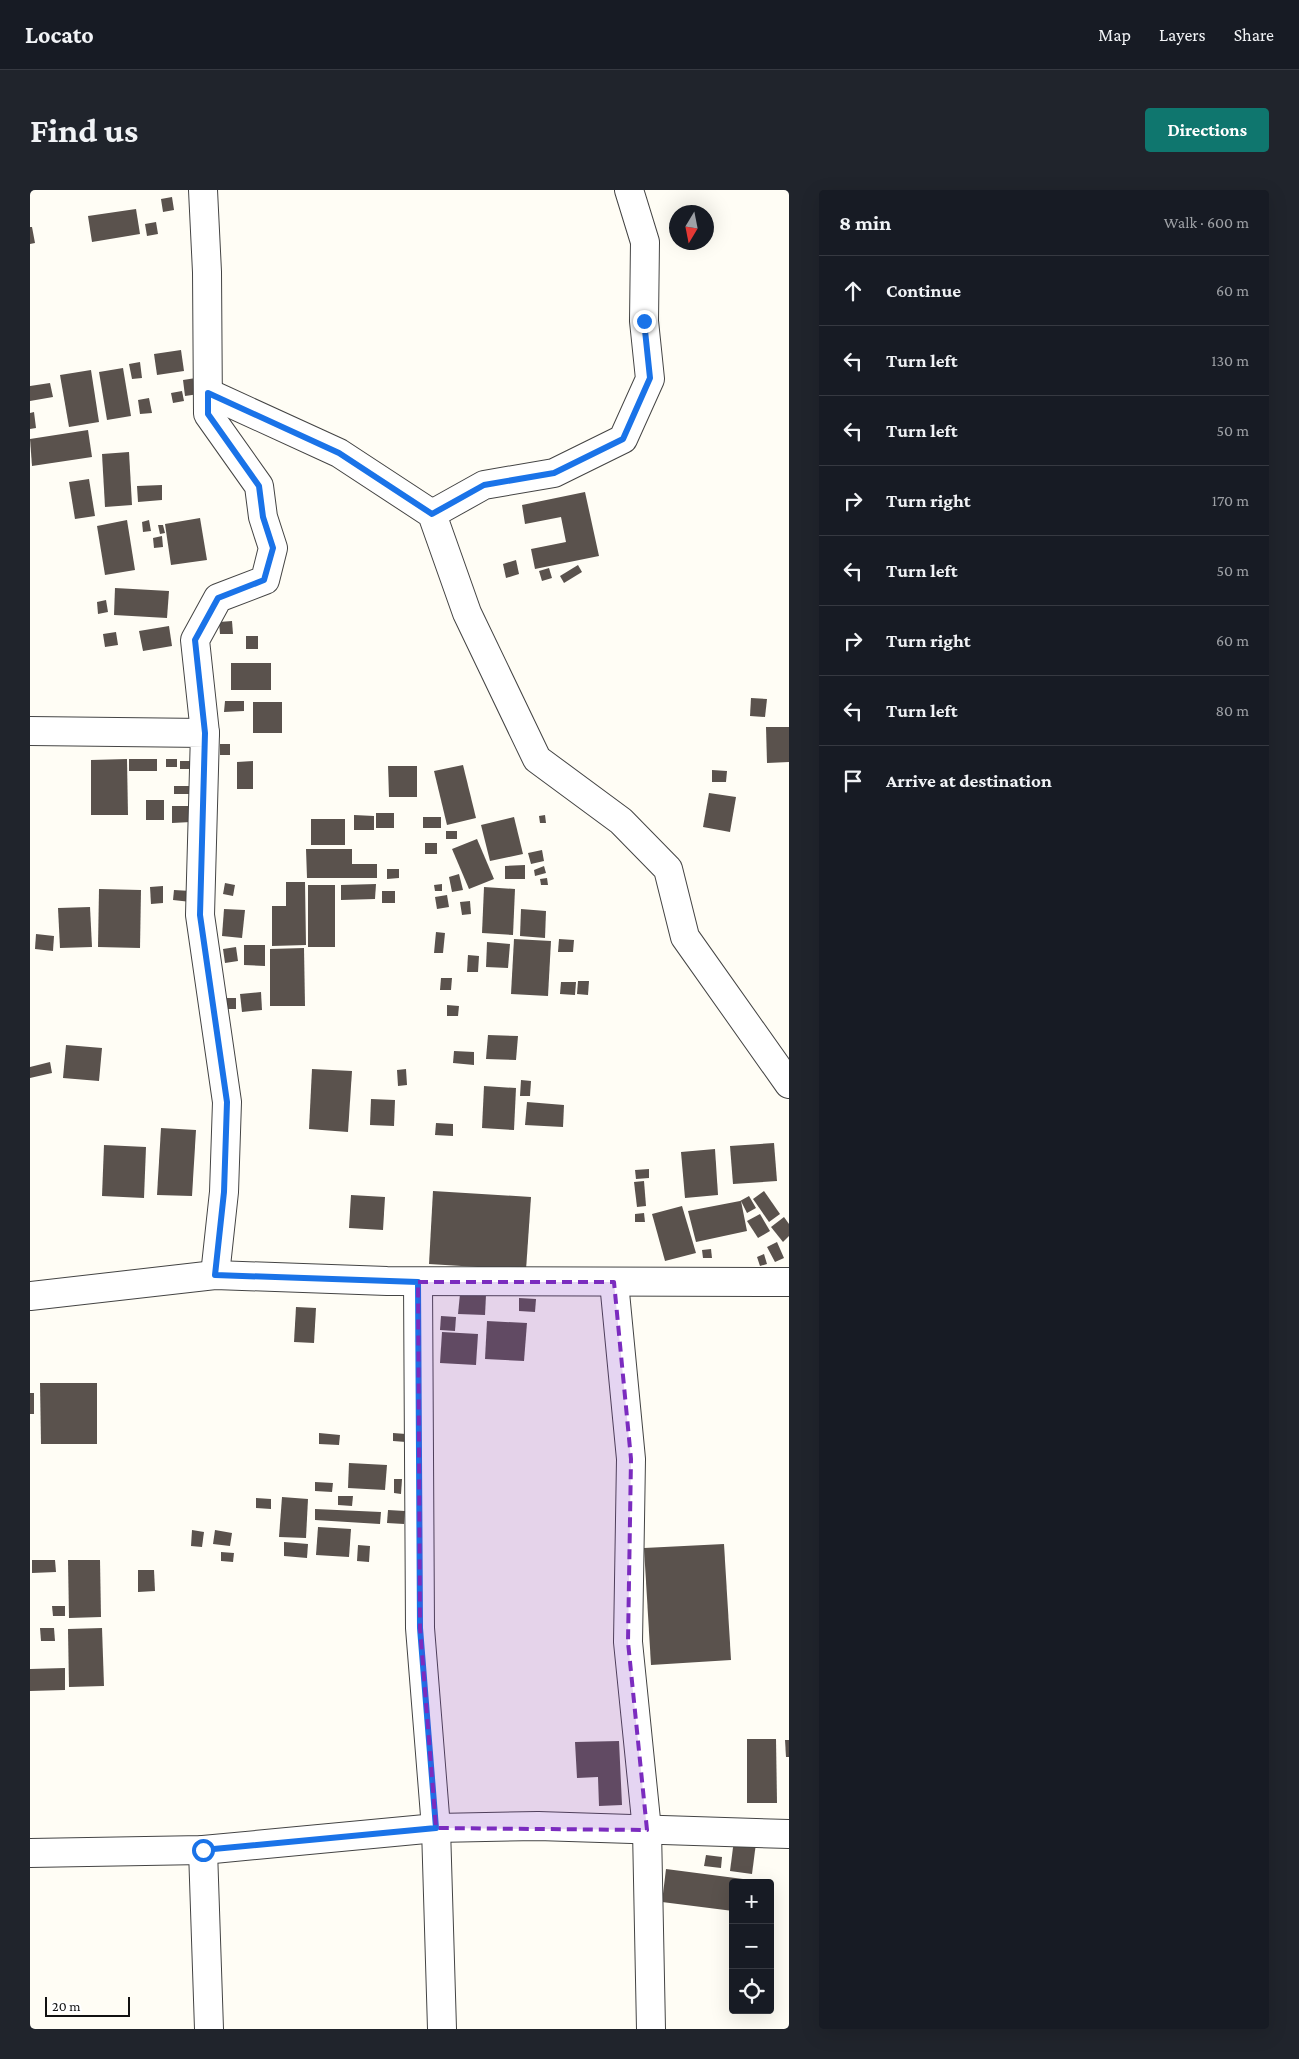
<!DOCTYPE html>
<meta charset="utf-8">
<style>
body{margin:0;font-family:"Crimson Pro",serif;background:#20242c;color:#f1f3f6}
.controls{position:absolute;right:15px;bottom:15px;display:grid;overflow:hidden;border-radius:5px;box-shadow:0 5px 20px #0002}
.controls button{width:45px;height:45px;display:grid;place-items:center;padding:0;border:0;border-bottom:1px solid #363941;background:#171b24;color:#f1f3f6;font:25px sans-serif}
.compass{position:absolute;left:639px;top:15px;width:45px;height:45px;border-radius:50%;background:#171b24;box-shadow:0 5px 20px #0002;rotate:190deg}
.scale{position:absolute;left:15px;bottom:12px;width:85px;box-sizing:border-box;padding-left:5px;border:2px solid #111;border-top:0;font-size:14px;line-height:18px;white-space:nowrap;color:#111;-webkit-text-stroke:4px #fff;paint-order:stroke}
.stop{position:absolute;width:15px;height:15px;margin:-11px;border:4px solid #1a73e8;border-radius:50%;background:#fff}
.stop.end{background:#1a73e8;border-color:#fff;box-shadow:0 1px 5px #0008}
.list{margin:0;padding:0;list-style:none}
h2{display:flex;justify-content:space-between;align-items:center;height:65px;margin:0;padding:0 20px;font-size:21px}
h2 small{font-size:16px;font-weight:400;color:#9ea1a6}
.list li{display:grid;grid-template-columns:32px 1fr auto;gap:15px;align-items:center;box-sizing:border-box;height:70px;padding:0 20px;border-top:1px solid #363941}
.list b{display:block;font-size:19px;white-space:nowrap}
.list em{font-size:16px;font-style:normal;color:#9ea1a6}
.icon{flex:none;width:28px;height:28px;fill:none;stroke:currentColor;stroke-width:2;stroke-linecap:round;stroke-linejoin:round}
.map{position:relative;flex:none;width:759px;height:1839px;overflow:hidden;border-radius:5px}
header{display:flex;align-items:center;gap:30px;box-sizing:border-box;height:70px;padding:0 25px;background:#171b24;border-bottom:1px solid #363941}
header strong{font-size:24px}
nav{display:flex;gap:28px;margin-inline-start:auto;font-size:18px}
.intro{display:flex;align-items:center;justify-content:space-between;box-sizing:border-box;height:120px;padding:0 30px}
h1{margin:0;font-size:35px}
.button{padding:12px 22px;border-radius:5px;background:#0f766e;color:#fff;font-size:18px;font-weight:700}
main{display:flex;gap:30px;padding:0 30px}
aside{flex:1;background:#171b24;border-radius:5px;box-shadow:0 5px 20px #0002}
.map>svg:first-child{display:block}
.building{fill:#5a524d}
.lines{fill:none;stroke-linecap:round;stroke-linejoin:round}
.street-casing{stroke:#444;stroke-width:30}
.street{stroke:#fff;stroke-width:28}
.route{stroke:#1a73e8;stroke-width:6}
.marked{fill:#7b2cbf;fill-opacity:0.2;stroke:#7b2cbf;stroke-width:4;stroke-dasharray:10 6;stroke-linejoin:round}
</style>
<header>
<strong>Locato</strong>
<nav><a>Map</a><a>Layers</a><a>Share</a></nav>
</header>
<div class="intro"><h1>Find us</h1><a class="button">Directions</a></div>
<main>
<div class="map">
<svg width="759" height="1839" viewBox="0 0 759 1839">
<rect width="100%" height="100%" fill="#fffdf5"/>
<!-- building -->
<g class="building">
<polygon points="142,7 144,20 133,22 131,9"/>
<polygon points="106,19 110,44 62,52 58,26"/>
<polygon points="126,32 128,44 117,46 115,34"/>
<polygon points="0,37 2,37 5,53 0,54"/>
<polygon points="151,160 154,181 127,185 124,164"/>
<polygon points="110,172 112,188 102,189 99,174"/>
<polygon points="93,178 101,226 77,230 69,182"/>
<polygon points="61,180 69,232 39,237 30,185"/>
<polygon points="166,188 169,204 155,206 153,190"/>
<polygon points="20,193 23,207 0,211 0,196"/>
<polygon points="152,201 154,211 143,213 141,203"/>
<polygon points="119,208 122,223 110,224 108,210"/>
<polygon points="4,222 6,238 0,239 0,223"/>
<polygon points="58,240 62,267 2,276 0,249"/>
<polygon points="99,262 102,315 75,317 72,264"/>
<polygon points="59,289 65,326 45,329 39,292"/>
<polygon points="132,295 132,310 108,312 107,296"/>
<polygon points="555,302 569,366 505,379 501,359 536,352 531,327 495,334 492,315"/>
<polygon points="170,328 177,370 141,375 135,334"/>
<polygon points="97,330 105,380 75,385 67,336"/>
<polygon points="119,330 121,341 113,342 112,332"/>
<polygon points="128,335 133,335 135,343 130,344"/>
<polygon points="132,346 133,357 124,358 123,348"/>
<polygon points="486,370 489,384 476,388 473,374"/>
<polygon points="548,375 552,382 534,393 530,386"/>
<polygon points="519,378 522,388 512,391 509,381"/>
<polygon points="85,398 139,401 137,428 84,425"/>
<polygon points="76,410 78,422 68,424 67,412"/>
<polygon points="202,431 203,444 190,444 189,432"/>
<polygon points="139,436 142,456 113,461 109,441"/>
<polygon points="86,442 88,455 75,457 73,444"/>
<rect x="216" y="446" width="12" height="13"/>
<rect x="201" y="473" width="40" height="27"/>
<polygon points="721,508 737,509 735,527 720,526"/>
<polygon points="195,511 214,511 214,521 194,522"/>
<rect x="223" y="512" width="29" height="31"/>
<polygon points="736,537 759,537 759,572 737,573"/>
<rect x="190" y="554" width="10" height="11"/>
<polygon points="97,569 98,625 61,625 61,570"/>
<rect x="99" y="569" width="28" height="12"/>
<rect x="136" y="569" width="11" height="8"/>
<rect x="150" y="571" width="10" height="8"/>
<polygon points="223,571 223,599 207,599 207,572"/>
<polygon points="433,575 446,628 417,635 404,581"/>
<polygon points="358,576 387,576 387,607 359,607"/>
<polygon points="682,580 697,581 696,592 682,592"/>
<rect x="144" y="596" width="16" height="8"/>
<polygon points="679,603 706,607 700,642 673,637"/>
<rect x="116" y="610" width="18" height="20"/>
<polygon points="142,616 161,616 161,632 142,633"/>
<rect x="346" y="623" width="18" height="15"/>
<polygon points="324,625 344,626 344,640 324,640"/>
<polygon points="515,625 516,633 510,633 509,626"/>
<rect x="393" y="627" width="18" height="11"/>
<polygon points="484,627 493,664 460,671 451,635"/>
<rect x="281" y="629" width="34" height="26"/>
<rect x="416" y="641" width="11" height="8"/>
<polygon points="447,649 464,689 439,699 422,659"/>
<rect x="395" y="653" width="12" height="11"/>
<polygon points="276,659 322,659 322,674 347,674 347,688 277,688"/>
<polygon points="512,660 514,671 501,674 498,663"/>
<polygon points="495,675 495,689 475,689 475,676"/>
<polygon points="514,676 516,683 505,686 504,680"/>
<polygon points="357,679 369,679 369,688 357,689"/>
<polygon points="429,684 433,700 422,702 419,687"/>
<polygon points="517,688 518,695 511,695 510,689"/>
<polygon points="256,692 275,692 276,755 242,756 242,716 256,716"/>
<polygon points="195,693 205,695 203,706 193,704"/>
<polygon points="346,694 345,709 311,710 311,695"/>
<polygon points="412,694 412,701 405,701 404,695"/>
<rect x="278" y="695" width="27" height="62"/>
<polygon points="133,696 133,713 121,714 120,697"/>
<polygon points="454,697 485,699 483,745 452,743"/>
<polygon points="69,699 111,700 110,758 68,757"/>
<polygon points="144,700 161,701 161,712 143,710"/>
<rect x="352" y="701" width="13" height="12"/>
<polygon points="417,705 419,717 407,719 405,707"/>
<polygon points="440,711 441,724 432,725 430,712"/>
<polygon points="60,717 62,757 30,758 28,718"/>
<polygon points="194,719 215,720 212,748 192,746"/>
<polygon points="491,719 516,721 515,748 490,746"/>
<polygon points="406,742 415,743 413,763 404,763"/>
<polygon points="6,744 24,746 23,761 5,759"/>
<polygon points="484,749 521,751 518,806 481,804"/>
<polygon points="529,749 544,750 543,762 528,762"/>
<polygon points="457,752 480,754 478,778 456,777"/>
<polygon points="214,755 235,755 235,776 214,775"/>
<polygon points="206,757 208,771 195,773 193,759"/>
<polygon points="274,758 275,816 240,816 240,759"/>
<polygon points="438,765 449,766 448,782 437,782"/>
<polygon points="411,788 422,788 421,800 410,800"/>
<polygon points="548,791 559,791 558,805 547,804"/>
<polygon points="531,792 546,792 545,805 530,804"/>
<polygon points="231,802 232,820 212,822 210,804"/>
<rect x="195" y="808" width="11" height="11"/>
<polygon points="417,815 429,816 428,826 417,826"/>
<polygon points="458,845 488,846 486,870 456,869"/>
<polygon points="36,855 72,858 69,891 33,888"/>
<polygon points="424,861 444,862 444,875 423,873"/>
<polygon points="20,872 22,883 0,888 0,877"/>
<polygon points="282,879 322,881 318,942 279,939"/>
<polygon points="376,879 377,895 368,896 367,880"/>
<polygon points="491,890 501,891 500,906 490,906"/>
<polygon points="454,896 486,898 484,940 452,938"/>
<polygon points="341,909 365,910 364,936 340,935"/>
<polygon points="497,912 534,915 533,937 495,935"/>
<polygon points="406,933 423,934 423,946 405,945"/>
<polygon points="131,938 166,940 162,1006 127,1005"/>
<polygon points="744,953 747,991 703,994 700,956"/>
<polygon points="74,955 116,957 114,1008 72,1006"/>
<polygon points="685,959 688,1005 655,1008 651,962"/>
<polygon points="619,979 619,988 606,989 605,980"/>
<polygon points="614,991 616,1016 607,1017 604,992"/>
<polygon points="403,1001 501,1007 496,1080 399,1074"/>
<polygon points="734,1001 750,1024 739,1032 723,1009"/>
<polygon points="321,1005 355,1007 353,1040 319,1038"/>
<polygon points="719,1006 726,1018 717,1023 711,1011 717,1041 666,1052 658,1021 710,1011"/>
<polygon points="652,1016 666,1063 635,1071 622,1024"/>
<polygon points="614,1023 615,1032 605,1032 605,1024"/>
<polygon points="730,1024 740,1041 728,1048 717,1031"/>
<polygon points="754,1027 759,1034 759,1046 753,1052 741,1037"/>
<polygon points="747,1052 754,1068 745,1072 737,1057"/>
<polygon points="681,1059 682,1068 673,1068 672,1060"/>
<polygon points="734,1064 737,1074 730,1076 727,1067"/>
<polygon points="430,1104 456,1105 455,1125 428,1124"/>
<polygon points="489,1108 506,1109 505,1122 489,1121"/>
<polygon points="266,1117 286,1118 284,1153 264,1152"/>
<polygon points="411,1126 426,1127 425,1141 410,1140"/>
<polygon points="457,1131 497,1133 494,1171 455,1169"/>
<polygon points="412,1142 448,1144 446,1175 410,1173"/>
<polygon points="10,1193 67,1193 67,1254 11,1254"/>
<rect x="0" y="1203" width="4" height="21"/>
<polygon points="289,1243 310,1245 309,1255 289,1254"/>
<polygon points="363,1243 376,1244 376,1252 363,1251"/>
<polygon points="319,1273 357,1275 355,1300 318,1298"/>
<polygon points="364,1289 372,1289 371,1304 364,1303"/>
<polygon points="285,1292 303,1293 302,1302 285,1301"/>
<polygon points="308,1306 323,1306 322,1316 308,1315"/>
<polygon points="252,1307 278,1309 276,1348 249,1347"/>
<polygon points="226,1308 241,1309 241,1319 226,1318"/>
<polygon points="285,1319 351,1322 350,1334 285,1330"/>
<polygon points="358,1320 375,1321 374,1334 357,1333"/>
<polygon points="288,1337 321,1339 319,1367 286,1365"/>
<polygon points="162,1340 174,1342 172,1357 161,1356"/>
<polygon points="185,1340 202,1343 200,1356 183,1354"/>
<polygon points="254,1352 278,1354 277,1368 254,1366"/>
<polygon points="694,1354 701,1470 621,1475 614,1358"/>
<polygon points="328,1355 340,1356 339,1372 327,1371"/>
<polygon points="191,1362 204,1363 203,1372 191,1371"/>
<polygon points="2,1370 25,1370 26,1382 2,1383"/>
<polygon points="38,1370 70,1370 71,1427 39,1428"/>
<polygon points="108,1380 124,1380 125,1401 108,1402"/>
<polygon points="22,1416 35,1416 35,1426 23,1426"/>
<polygon points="10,1438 24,1438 25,1451 11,1451"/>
<polygon points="72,1438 74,1496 39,1497 38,1439"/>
<polygon points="35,1478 35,1500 0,1501 0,1479"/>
<polygon points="717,1549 746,1549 747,1613 717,1613"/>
<polygon points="755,1550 759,1550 759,1567 756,1567"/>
<polygon points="589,1551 592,1615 569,1616 568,1587 547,1588 545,1552"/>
<polygon points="704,1650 726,1653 722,1684 700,1681"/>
<polygon points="676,1665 692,1667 691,1678 674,1676"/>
<polygon points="636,1679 713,1689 712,1693 703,1693 703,1721 632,1712"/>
</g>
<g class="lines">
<defs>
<g id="street">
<polyline points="173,0 177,82 178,224 229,296 233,327 243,358 235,390 188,408 165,450 175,543"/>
<polyline points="178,203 309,263 402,324 437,423 507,569 591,631 638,679 655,747 759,894"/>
<polyline points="402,324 454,295 524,283 593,249 620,189 614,131 615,52 599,0"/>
<polyline points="0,541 175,543 170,725 197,912 194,1002 185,1085"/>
<polyline points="388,1092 390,1438 406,1638 412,1839"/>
<polyline points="584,1092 601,1269 598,1452 617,1640 621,1839"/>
<polyline points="0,1106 185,1085 357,1091 759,1092"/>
<polyline points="173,1660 179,1839"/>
<polyline points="0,1663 173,1660 406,1638 508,1636 759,1644"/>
</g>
</defs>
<!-- street casing -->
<use href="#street" class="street-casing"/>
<!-- street -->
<use href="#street" class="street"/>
</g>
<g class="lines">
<!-- route -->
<polyline class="route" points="173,1660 406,1638 390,1438 388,1092 185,1085 194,1002 197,912 170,725 175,543 165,450 188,408 234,390 243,358 233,327 229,296 178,224 178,203 309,263 402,324 454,295 524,283 593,249 620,188 614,131"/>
</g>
<!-- marked area -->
<path class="marked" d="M388,1092H584L601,1269L598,1452L617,1640L406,1638L390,1438Z"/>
</svg>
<div class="controls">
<button>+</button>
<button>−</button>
<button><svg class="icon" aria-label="locate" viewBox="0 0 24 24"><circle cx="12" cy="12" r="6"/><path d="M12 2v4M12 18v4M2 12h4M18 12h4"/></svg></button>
</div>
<svg class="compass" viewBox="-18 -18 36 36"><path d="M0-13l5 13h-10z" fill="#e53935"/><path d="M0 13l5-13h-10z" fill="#9ea1a6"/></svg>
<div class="scale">20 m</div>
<div class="stop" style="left:173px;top:1660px"></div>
<div class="stop end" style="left:614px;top:131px"></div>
</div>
<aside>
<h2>8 min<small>Walk · 600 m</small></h2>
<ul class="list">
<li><svg class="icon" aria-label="ahead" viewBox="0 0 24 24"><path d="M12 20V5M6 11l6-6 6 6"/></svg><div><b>Continue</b></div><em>60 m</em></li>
<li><svg class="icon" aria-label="left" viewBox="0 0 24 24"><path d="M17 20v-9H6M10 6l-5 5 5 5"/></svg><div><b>Turn left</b></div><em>130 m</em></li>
<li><svg class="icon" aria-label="left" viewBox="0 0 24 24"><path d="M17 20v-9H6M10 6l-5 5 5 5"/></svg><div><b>Turn left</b></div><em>50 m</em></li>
<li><svg class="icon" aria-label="right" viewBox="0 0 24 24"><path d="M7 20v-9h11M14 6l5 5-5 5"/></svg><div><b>Turn right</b></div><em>170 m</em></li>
<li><svg class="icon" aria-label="left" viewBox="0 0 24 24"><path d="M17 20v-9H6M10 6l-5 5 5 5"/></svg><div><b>Turn left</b></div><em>50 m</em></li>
<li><svg class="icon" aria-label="right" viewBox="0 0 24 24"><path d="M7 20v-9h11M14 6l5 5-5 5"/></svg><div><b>Turn right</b></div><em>60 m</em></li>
<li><svg class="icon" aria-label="left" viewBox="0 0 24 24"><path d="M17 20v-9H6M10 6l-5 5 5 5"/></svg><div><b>Turn left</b></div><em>80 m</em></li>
<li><svg class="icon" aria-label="arrive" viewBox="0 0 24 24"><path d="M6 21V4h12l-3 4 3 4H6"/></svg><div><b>Arrive at destination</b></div></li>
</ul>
</aside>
</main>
